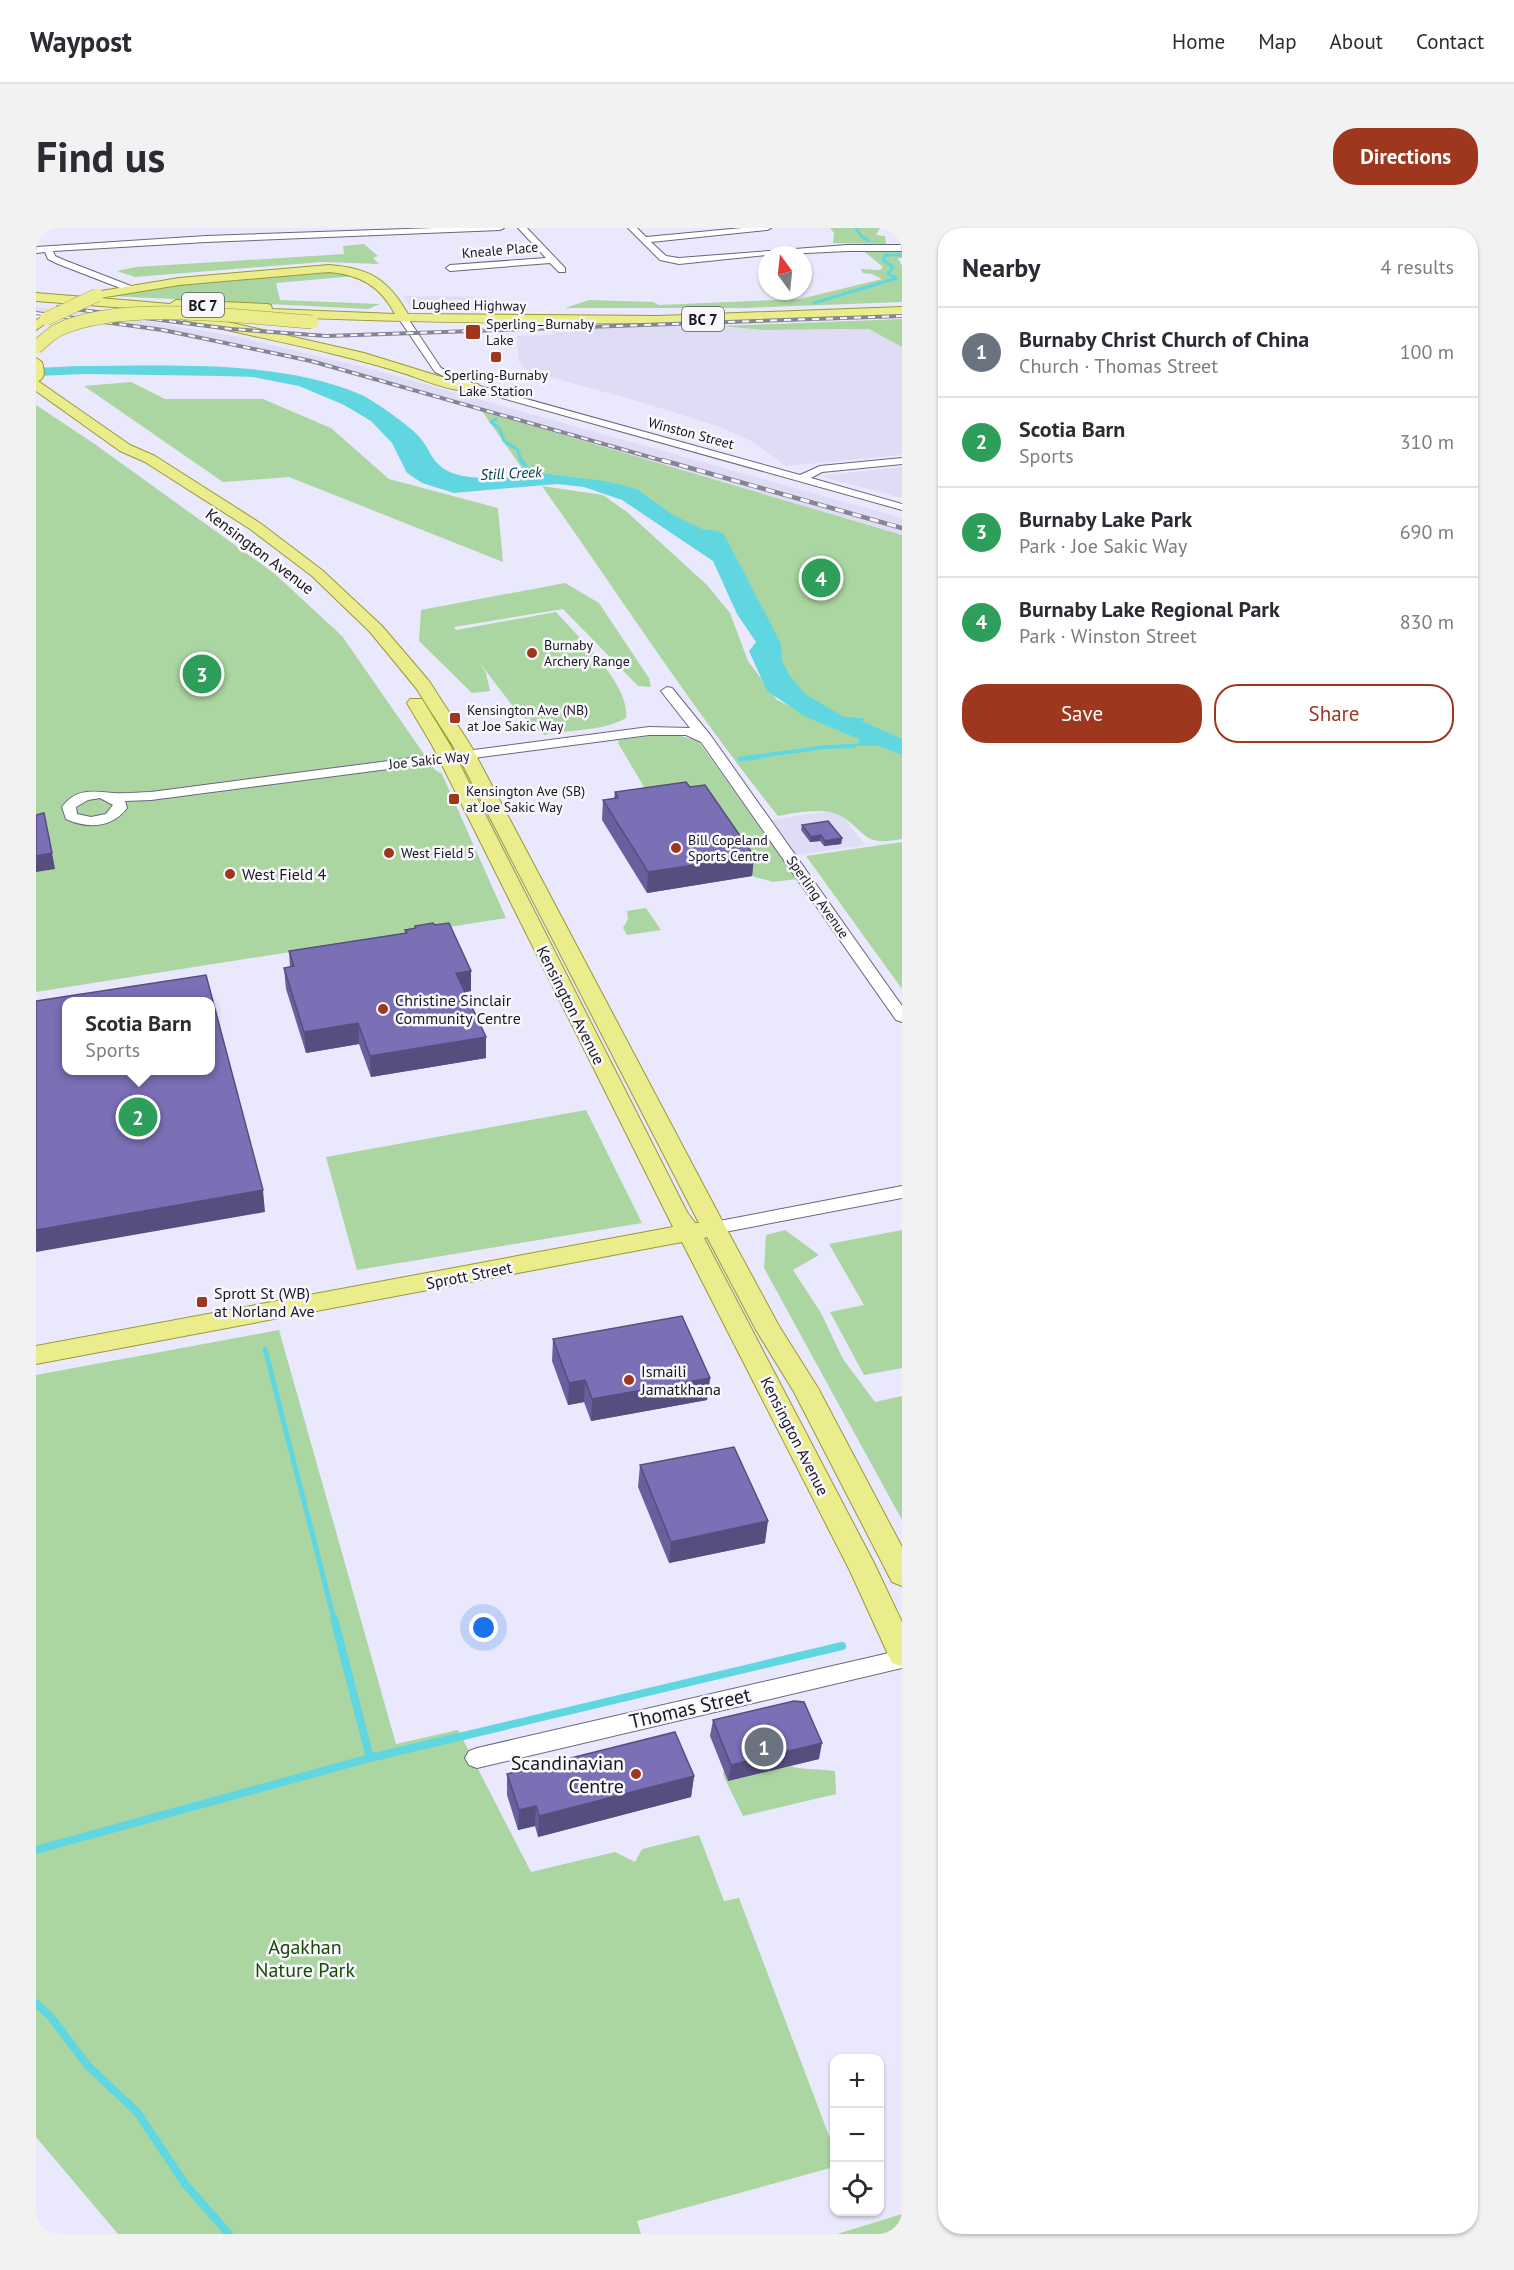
<!DOCTYPE html>
<meta charset="utf-8">
<style>
body{margin:0;font-family:"PT Sans",sans-serif;background:#f2f2f3;color:#2b2b33}
.controls{position:absolute;right:18px;bottom:18px;display:grid;overflow:hidden;border-radius:12px;box-shadow:0 2px 4px #0004}
.controls button{width:54px;height:54px;display:grid;place-items:center;padding:0;border:0;border-bottom:2px solid #e1e1e2;background:#fff;color:#2b2b33;font:30px sans-serif}
.compass{position:absolute;left:722px;top:18px;width:54px;height:54px;border-radius:50%;background:#fff;box-shadow:0 2px 4px #0004;rotate:345deg}
.you{position:absolute;left:448px;top:1400px;width:21px;height:21px;margin:-15px;border:4px solid #fff;border-radius:50%;background:#1a73e8;box-shadow:0 0 0 9px #1a73e833}
.badge{display:grid;place-items:center;width:39px;height:39px;border-radius:50%;background:#9f371f;color:#fff;font-size:20px;font-weight:700}
.pin{position:absolute;translate:-50% -50%;border:3px solid #fff;box-shadow:0 2px 6px #0006}
.popup{position:absolute;left:26px;top:769px;width:153px;height:78px;box-sizing:border-box;display:grid;place-content:center;border-radius:12px;background:#fff;filter:drop-shadow(0 2px 4px #0005);font-size:20px;white-space:nowrap;color:#7c7c81}
.popup b{font-size:22px;color:#2b2b33}
.popup::after{content:'';position:absolute;left:50%;top:100%;margin-left:-12px;border:12px solid transparent;border-top-color:#fff}
.list{margin:0;padding:0;list-style:none}
h2{display:flex;justify-content:space-between;align-items:center;height:78px;margin:0;padding:0 24px;font-size:26px}
h2 small{font-size:20px;font-weight:400;color:#7c7c81}
.list li{display:grid;grid-template-columns:39px 1fr auto;gap:18px;align-items:center;box-sizing:border-box;height:90px;padding:0 24px;border-top:2px solid #e1e1e2}
.list b{display:block;font-size:22px;white-space:nowrap}
.list p{margin:0;font-size:20px;white-space:nowrap;color:#7c7c81}
.list em{font-size:20px;font-style:normal;color:#7c7c81}
.actions{display:flex;gap:12px;padding:18px 24px}
.actions a{flex:1;padding:14px 0;border:2px solid #9f371f;border-radius:24px;text-align:center;font-size:21px;color:#9f371f}
.actions .main{background:#9f371f;color:#fff}
.icon{flex:none;width:33px;height:33px;fill:none;stroke:currentColor;stroke-width:2;stroke-linecap:round;stroke-linejoin:round}
.map{position:relative;flex:none;width:866px;height:2006px;overflow:hidden;border-radius:24px}
header{display:flex;align-items:center;gap:36px;box-sizing:border-box;height:84px;padding:0 30px;background:#fff;border-bottom:2px solid #e1e1e2}
header strong{font-size:28px}
nav{display:flex;gap:33px;margin-inline-start:auto;font-size:21px}
.intro{display:flex;align-items:center;justify-content:space-between;box-sizing:border-box;height:144px;padding:0 36px}
h1{margin:0;font-size:42px}
.button{padding:15px 27px;border-radius:24px;background:#9f371f;color:#fff;font-size:21px;font-weight:700}
main{display:flex;gap:36px;padding:0 36px}
aside{flex:1;background:#fff;border-radius:24px;box-shadow:0 2px 4px #0004}
.map>svg:first-child{display:block}
.built{fill:#dfdcf6}
.green{fill:#abd6a1}
.water{fill:#60d6e0}
.lines{fill:none;stroke-linecap:round;stroke-linejoin:round}
.stream-far4{stroke:#60d6e0;stroke-width:3}
.stream-far3{stroke:#60d6e0;stroke-width:4}
.stream-far2{stroke:#60d6e0;stroke-width:4.5}
.stream-far1{stroke:#60d6e0;stroke-width:5}
.stream{stroke:#60d6e0;stroke-width:8}
.minor-casing{stroke:#6a677d;stroke-width:2}
.major-casing{stroke:#989a34;stroke-width:2}
.minor{fill:#fff;fill-rule:evenodd}
.major{fill:#ebec8c;fill-rule:evenodd}
.rail-far1-casing{stroke:#868594;stroke-width:4}
.rail-casing{stroke:#868594;stroke-width:4.5}
.rail-far1{stroke:#f8f7fc;stroke-width:2;stroke-dasharray:7;stroke-linecap:butt}
.rail{stroke:#f8f7fc;stroke-width:3;stroke-dasharray:9;stroke-linecap:butt}
.major-bridge-casing{stroke:#989a34;stroke-width:14;stroke-linecap:butt}
.major-bridge{stroke:#ebec8c;stroke-width:13}
.wall{fill:#6a5f9c}
.shaded-wall{fill:#564e7f}
.building{fill:#7b6fb5;stroke:#564e7f;stroke-width:1.5;fill-rule:evenodd}
.poi-dot{fill:#9f371f;stroke:#f8f7fc;stroke-width:2}
.labels{text-anchor:middle;dominant-baseline:central;stroke-width:5;stroke-linejoin:round;paint-order:stroke}
.far-street-label{font-size:14px;fill:#181720;stroke:#f8f7fc}
.far-poi-label{font-size:14px;fill:#181720;stroke:#f8f7fc;text-anchor:start}
.shield{fill:#f8f7fc;stroke:#5b5a62;stroke-width:1.5}
.shield-label{font-size:15px;font-weight:bold;fill:#181720}
.far-water-label{font-size:15px;font-style:italic;fill:#013c40;stroke:#f8f7fc}
.street-label{font-size:16px;fill:#181720;stroke:#f8f7fc}
.poi-label{font-size:16px;fill:#181720;stroke:#f8f7fc;text-anchor:start}
.near-street-label{font-size:20px;fill:#181720;stroke:#f8f7fc}
.near-poi-label{font-size:20px;fill:#181720;stroke:#f8f7fc;text-anchor:end}
.near-park-label{font-size:20px;fill:#174a06;stroke:#f8f7fc}
</style>
<header>
<strong>Waypost</strong>
<nav><a>Home</a><a>Map</a><a>About</a><a>Contact</a></nav>
</header>
<div class="intro"><h1>Find us</h1><a class="button">Directions</a></div>
<main>
<div class="map">
<svg width="866" height="2006" viewBox="0 0 866 2006">
<rect width="100%" height="100%" fill="#eae8fc"/>
<!-- built -->
<g class="built">
<polygon points="367,68 451,69 463,84 385,82 375,79"/>
<polygon points="0,79 111,93 203,109 335,141 866,290 866,307 319,146 205,119 95,99 0,86"/>
<polygon points="665,97 727,102 805,102 866,97 866,227 750,238 715,213 684,199 605,174 492,143 483,134 481,108 517,107 515,98"/>
<polygon points="866,239 866,270 783,248"/>
<polygon points="802,582 829,617 760,627 735,592"/>
</g>
<!-- green -->
<g class="green">
<polygon points="794,0 844,0 840,7 849,8 850,16 797,15 798,5"/>
<polygon points="328,16 342,28 337,30 343,36 286,34 99,49 81,43 100,39 308,26 307,18"/>
<polygon points="825,21 866,22 866,30 862,30 866,38 866,74 708,80 529,80 553,72 617,74 623,77 764,71 846,51 836,46 827,45 825,41 844,42 847,39"/>
<polygon points="296,44 319,48 240,55 244,72 344,76 332,81 76,68 123,57"/>
<polygon points="866,91 866,119 833,101 727,102 684,98"/>
<polygon points="95,154 129,171 227,171 295,200 353,251 462,280 467,334 253,249 187,254 48,158"/>
<polygon points="0,177 60,217 239,346 306,408 399,542 406,546 470,690 0,764"/>
<polygon points="446,183 866,307 866,512 777,479 743,441 685,315 584,259 490,246"/>
<path d="M506,258L567,267L591,284L671,357L694,385L712,433L741,472L813,506L866,523V611C824,619 832,603 803,587C789,579 758,585 742,588C657,482 584,368 506,258Z"/>
<path d="M529,355L563,375L613,450L615,459L602,458L527,381L418,399L420,402L520,384C541,408 595,457 590,490C565,504 535,501 508,507L479,481L444,435L450,445L454,463L436,465L383,413L385,382Z"/>
<polygon points="629,506 638,506 662,513 761,651 737,654 716,648 667,577 645,563 608,559 582,515 583,512"/>
<polygon points="866,614 866,761 770,628"/>
<polygon points="610,680 625,702 591,707 587,700 592,691 591,683"/>
<polygon points="550,882 606,995 321,1042 290,929"/>
<polygon points="749,1002 783,1027 757,1042 785,1085 807,1131 839,1174 866,1168 866,1292 728,1040 730,1007"/>
<polygon points="866,1002 866,1140 828,1147 794,1084 828,1077 793,1016"/>
<polygon points="243,1102 360,1516 422,1502 495,1644 579,1624 599,1634 606,1621 663,1607 688,1673 703,1670 798,1921 798,1939 601,1993 605,2006 82,2006 0,1909 0,1147"/>
<path d="M754,1538C764,1542 786,1541 799,1543L800,1566L707,1588L687,1547L688,1541L693,1553Z"/>
<polygon points="866,1986 866,2006 801,2006"/>
</g>
<!-- water -->
<path class="water" d="M42,138C131,138 244,131 326,167C340,174 376,199 385,211C395,223 395,233 410,242C431,254 464,249 487,248L494,244L569,253L601,261L637,287L666,301L682,303L689,308L745,416L746,433L754,448L769,466L808,489L828,490L826,493L866,511V527L843,518H818L825,512L770,489L731,463L713,423L720,414L701,386L677,333L586,272L548,259L521,256L418,265L386,255L371,245L356,215L335,193L308,177L263,158L217,149L187,148L49,146L0,148V140Z"/>
<g class="lines">
<!-- stream-far4 -->
<g class="stream-far4">
<polyline points="820,0 825,8 833,13"/>
<polyline points="778,75 861,50 852,46 857,39 847,32 849,27 866,27"/>
<polyline points="460,191 455,194 464,201 468,213 482,222 485,234"/>
</g>
<!-- stream-far3 -->
<g class="stream-far3">
<polyline points="485,232 494,244"/>
<polyline points="709,530 789,519 818,518"/>
</g>
<!-- stream-far2 -->
<polyline class="stream-far2" points="704,531 723,529"/>
<!-- stream-far1 -->
<polyline class="stream-far1" points="229,1121 298,1391"/>
<!-- stream -->
<g class="stream">
<polyline points="298,1390 334,1530"/>
<polyline points="0,1622 334,1530 806,1418"/>
<polyline points="0,1775 15,1789 52,1838 101,1884 149,1956 193,2006"/>
</g>
<defs>
<g id="minor">
<polygon points="398,0 468,0 464,2 170,14 17,23 19,28 28,32 95,58 95,62 92,63 22,36 12,31 9,24 0,25 0,19 170,8"/>
<polygon points="482,0 491,0 529,40 529,44 523,44 514,35 414,43 410,40 414,37 510,30"/>
<polygon points="592,0 601,0 610,9 706,0 735,0 731,2 615,14 630,28 643,30 811,17 866,17 866,23 811,23 731,27 643,36 624,32"/>
<polygon points="365,89 371,89 405,140 440,157 764,247 784,238 866,230 866,236 786,244 775,250 866,276 866,282 434,161 399,144 363,91"/>
<path d="M631,459L636,460L675,508L866,778V794L860,792L665,514L650,507H613L115,572L89,573L91,580C76,600 52,601 30,591L26,579C40,560 57,563 77,565C89,566 103,564 115,564L613,499L654,500L625,463ZM64,570L77,577L70,586L55,589L41,586L40,579L52,572Z"/>
<polygon points="866,958 866,970 678,1006 672,1004 669,1000 672,996 678,994"/>
<polygon points="866,1422 866,1440 441,1540 433,1537 429,1530 433,1523 441,1520"/>
</g>
<g id="major">
<path d="M293,37C333,40 352,51 372,86L622,88L866,79V87C649,99 432,97 215,88L211,87L210,83L162,81L156,85L0,73V65L61,70L57,67L59,64L143,50ZM293,44C325,47 344,58 359,86L236,81L235,77L231,76L140,72L134,76L64,70L143,57Z"/>
<path d="M152,85L328,125L425,155L442,156L444,159C431,171 385,151 370,146C297,123 222,110 148,92V86Z"/>
<polygon points="10,87 16,91 0,102 0,92"/>
<path d="M0,130L6,134C8,141 10,151 2,153L94,217L119,228L224,295L286,342L346,398L393,453L435,518L690,1000L743,1098L782,1160L866,1319V1358L856,1354L758,1164L720,1102L671,1009L668,1010L838,1335L866,1394V1438L856,1435L814,1343L646,1014L0,1136V1118L637,999L396,517L371,475L374,471H386L414,517L651,984L659,995H663L417,518L380,460L334,404L276,348L214,301L109,234L84,223L0,163Z"/>
</g>
</defs>
<!-- minor casing -->
<use href="#minor" class="minor-casing"/>
<!-- major casing -->
<use href="#major" class="major-casing"/>
<!-- minor -->
<use href="#minor" class="minor"/>
<!-- major -->
<use href="#major" class="major"/>
<defs>
<g id="rail-far1">
<polyline points="22,79 195,101 291,108 866,88"/>
<polyline points="0,85 127,102 275,133 631,234"/>
</g>
<polyline id="rail" points="626,232 866,300"/>
</defs>
<!-- rail-far1 casing -->
<use href="#rail-far1" class="rail-far1-casing"/>
<!-- rail casing -->
<use href="#rail" class="rail-casing"/>
<!-- rail-far1 -->
<use href="#rail-far1" class="rail-far1"/>
<!-- rail -->
<use href="#rail" class="rail"/>
<defs>
<g id="major-bridge">
<polyline points="10,91 61,67"/>
<path d="M0,119C7,114 14,106 22,102C84,72 207,89 276,94"/>
</g>
</defs>
<!-- major-bridge casing -->
<use href="#major-bridge" class="major-bridge-casing"/>
<!-- major-bridge -->
<use href="#major-bridge" class="major-bridge"/>
</g>
<!-- wall -->
<g class="wall">
<polygon points="579,564 718,628 716,648 611,665 566,592 567,572 578,570"/>
<polygon points="766,597 806,610 805,616 788,618 784,613 774,614 765,602"/>
<polygon points="379,698 435,763 429,764 450,809 450,830 335,849 323,816 270,825 250,761 248,740 254,739 253,723 369,705 369,702 379,700"/>
<polygon points="517,1111 674,1150 671,1172 555,1193 548,1174 532,1177 516,1133"/>
<polygon points="604,1237 729,1315 633,1335 602,1259"/>
<polygon points="677,1492 783,1531 692,1553 674,1508"/>
<polygon points="471,1546 658,1548 655,1569 502,1609 499,1598 482,1602 471,1567"/>
</g>
<!-- shaded-wall -->
<g class="shaded-wall">
<polygon points="785,607 784,613 774,614 775,609"/>
<polygon points="806,610 805,616 788,618 789,613"/>
<polygon points="16,625 19,641 0,644 0,628"/>
<polygon points="718,628 716,648 611,665 612,644"/>
<polygon points="435,743 435,763 421,766 420,745"/>
<polygon points="322,795 323,816 270,825 268,804"/>
<polygon points="450,809 450,830 335,849 334,828"/>
<polygon points="227,962 229,984 0,1024 0,1002"/>
<polygon points="674,1150 671,1172 555,1193 556,1171"/>
<polygon points="549,1152 548,1174 532,1177 533,1155"/>
<polygon points="732,1293 729,1315 633,1335 635,1314"/>
<polygon points="786,1515 783,1531 692,1553 695,1537"/>
<polygon points="658,1548 655,1569 502,1609 503,1588"/>
<polygon points="500,1578 499,1598 482,1602 483,1582"/>
</g>
<!-- building -->
<g class="building">
<polygon points="650,554 654,559 669,557 718,628 612,644 567,572 582,570 579,564"/>
<polygon points="8,585 16,625 0,628 0,587"/>
<polygon points="792,593 806,610 789,613 785,607 775,609 766,597"/>
<polygon points="397,695 399,697 413,695 435,743 420,745 450,809 334,828 322,795 268,804 248,740 258,738 253,723 371,705 369,702 380,700 379,698"/>
<path d="M170,747L227,962L0,1002V773ZM30,774H174V843H30Z"/>
<polygon points="646,1088 674,1150 556,1171 549,1152 533,1155 517,1111"/>
<polygon points="698,1219 732,1293 635,1314 604,1237"/>
<polygon points="758,1473 768,1474 786,1515 695,1537 677,1492"/>
<polygon points="639,1504 658,1548 503,1588 500,1578 483,1582 471,1546"/>
</g>
<!-- markers -->
<g class="poi-dot">
<rect x="429" y="96" width="16" height="16" rx="3"/>
<rect x="454" y="123" width="12" height="12" rx="3"/>
<circle cx="496" cy="425" r="6"/>
<rect x="413" y="484" width="12" height="12" rx="3"/>
<rect x="412" y="565" width="12" height="12" rx="3"/>
<circle cx="640" cy="620" r="6"/>
<circle cx="353" cy="625" r="6"/>
<circle cx="194" cy="646" r="6"/>
<circle cx="347" cy="781" r="6"/>
<rect x="160" y="1068" width="12" height="12" rx="3"/>
<circle cx="593" cy="1152" r="6"/>
<circle cx="600" cy="1546" r="6"/>
</g>
<g class="labels">
<!-- far-street labels -->
<g class="far-street-label">
<text transform="translate(464 22) rotate(-5)">Kneale Place</text>
<text transform="translate(433 77) rotate(1)">Lougheed Highway</text>
<text transform="translate(655 205) rotate(15)">Winston Street</text>
<text transform="translate(393 532) rotate(-6)">Joe Sakic Way</text>
<text transform="translate(782 669) rotate(55)">Sperling Avenue</text>
</g>
<!-- far-poi labels -->
<g class="far-poi-label">
<text x="450" y="96">Sperling–Burnaby<tspan x="450" dy="16">Lake</tspan></text>
<text x="460" y="147" text-anchor="middle">Sperling-Burnaby<tspan x="460" dy="16">Lake Station</tspan></text>
<text x="508" y="417">Burnaby<tspan x="508" dy="16">Archery Range</tspan></text>
<text x="431" y="482">Kensington Ave (NB)<tspan x="431" dy="16">at Joe Sakic Way</tspan></text>
<text x="430" y="563">Kensington Ave (SB)<tspan x="430" dy="16">at Joe Sakic Way</tspan></text>
<text x="652" y="612">Bill Copeland<tspan x="652" dy="16">Sports Centre</tspan></text>
<text x="365" y="625">West Field 5</text>
</g>
<!-- shield labels -->
<g class="shield">
<rect x="146" y="65" width="42" height="24" rx="4.5"/>
<rect x="646" y="79" width="42" height="24" rx="4.5"/>
</g>
<g class="shield-label">
<text x="167" y="77">BC 7</text>
<text x="667" y="91">BC 7</text>
</g>
<!-- far-water labels -->
<g class="far-water-label">
<text transform="translate(475 245) rotate(-3)">Still Creek</text>
</g>
<!-- street labels -->
<g class="street-label">
<text transform="translate(224 323) rotate(37)">Kensington Avenue</text>
<text transform="translate(535 777) rotate(63)">Kensington Avenue</text>
<text transform="translate(433 1047) rotate(-11)">Sprott Street</text>
<text transform="translate(759 1208) rotate(63)">Kensington Avenue</text>
</g>
<!-- poi labels -->
<g class="poi-label">
<text x="206" y="646">West Field 4</text>
<text x="359" y="772">Christine Sinclair<tspan x="359" dy="18">Community Centre</tspan></text>
<text x="178" y="1065">Sprott St (WB)<tspan x="178" dy="18">at Norland Ave</tspan></text>
<text x="605" y="1143">Ismaili<tspan x="605" dy="18">Jamatkhana</tspan></text>
</g>
<!-- near-street labels -->
<g class="near-street-label">
<text transform="translate(654 1480) rotate(-13)">Thomas Street</text>
</g>
<!-- near-poi labels -->
<g class="near-poi-label">
<text x="588" y="1535">Scandinavian<tspan x="588" dy="23">Centre</tspan></text>
</g>
<!-- near-park labels -->
<g class="near-park-label">
<text x="269" y="1719">Agakhan<tspan x="269" dy="23">Nature Park</tspan></text>
</g>
</g>
</svg>
<div class="controls">
<button>+</button>
<button>−</button>
<button><svg class="icon" aria-label="locate" viewBox="0 0 24 24"><circle cx="12" cy="12" r="6"/><path d="M12 2v4M12 18v4M2 12h4M18 12h4"/></svg></button>
</div>
<svg class="compass" viewBox="-18 -18 36 36"><path d="M0-13l5 13h-10z" fill="#e53935"/><path d="M0 13l5-13h-10z" fill="#7c7c81"/></svg>
<div class="you"></div>
<div class="pin badge" style="left:728px;top:1519px;background:#6b7280">1</div>
<div class="pin badge" style="left:102px;top:889px;background:#2e9e5b">2</div>
<div class="popup"><b>Scotia Barn</b>Sports</div>
<div class="pin badge" style="left:166px;top:446px;background:#2e9e5b">3</div>
<div class="pin badge" style="left:785px;top:350px;background:#2e9e5b">4</div>
</div>
<aside>
<h2>Nearby<small>4 results</small></h2>
<ul class="list">
<li><span class="badge" style="background:#6b7280">1</span><div><b>Burnaby Christ Church of China</b><p>Church · Thomas Street</p></div><em>100 m</em></li>
<li><span class="badge" style="background:#2e9e5b">2</span><div><b>Scotia Barn</b><p>Sports</p></div><em>310 m</em></li>
<li><span class="badge" style="background:#2e9e5b">3</span><div><b>Burnaby Lake Park</b><p>Park · Joe Sakic Way</p></div><em>690 m</em></li>
<li><span class="badge" style="background:#2e9e5b">4</span><div><b>Burnaby Lake Regional Park</b><p>Park · Winston Street</p></div><em>830 m</em></li>
</ul>
<div class="actions"><a class="main">Save</a><a>Share</a></div>
</aside>
</main>
